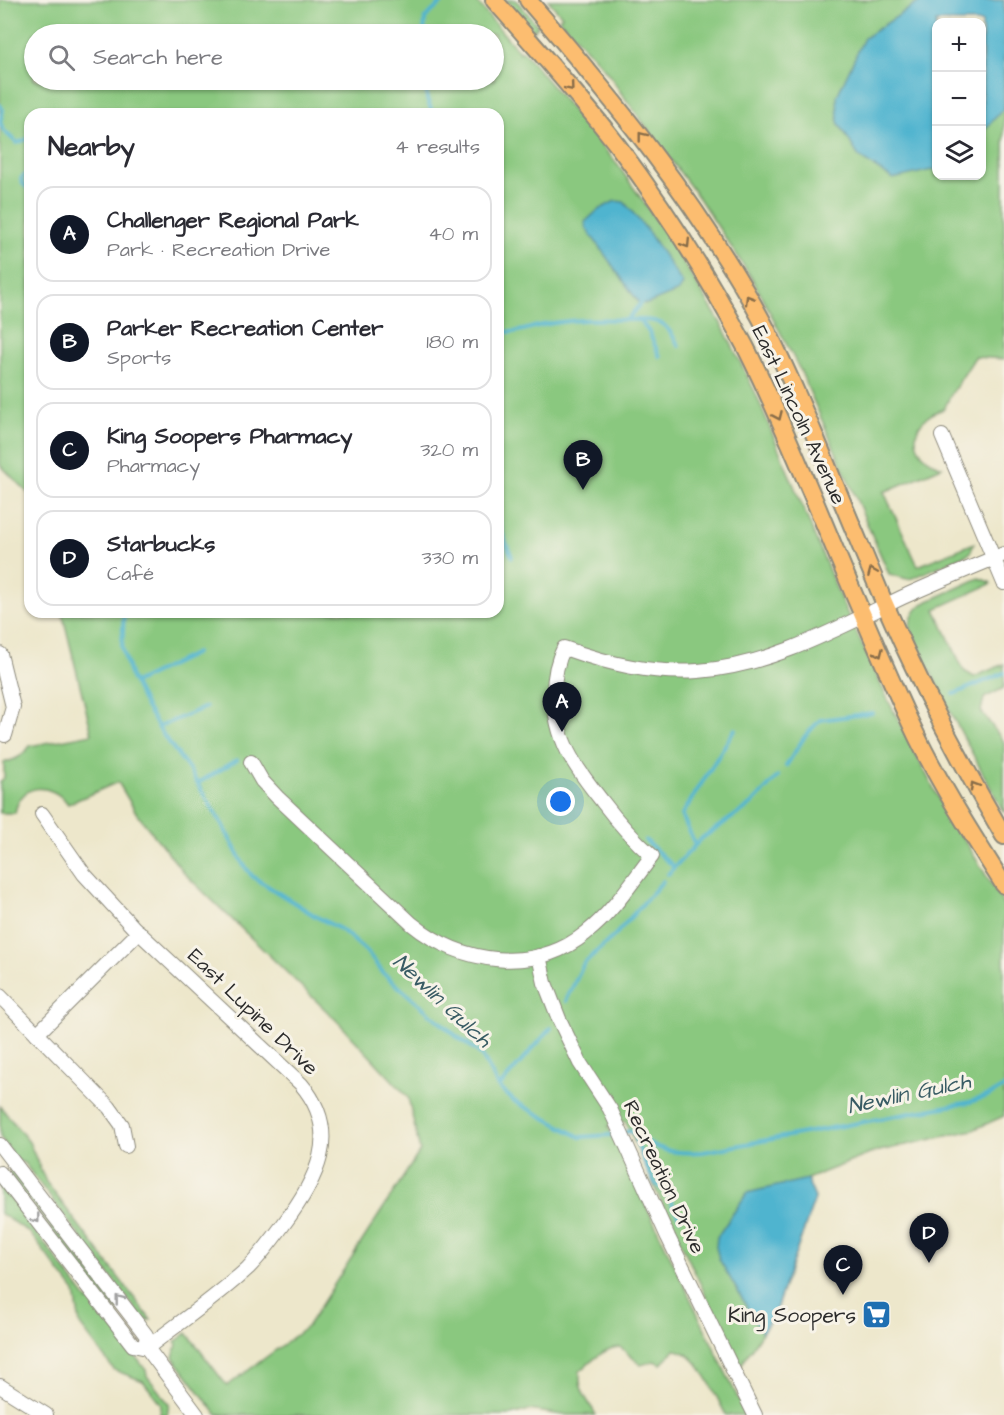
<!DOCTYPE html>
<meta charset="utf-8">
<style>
body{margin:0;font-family:"Architects Daughter",sans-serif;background:#f2f2f3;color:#2b2b33}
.controls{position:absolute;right:18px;top:18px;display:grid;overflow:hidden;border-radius:12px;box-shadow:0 2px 4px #0004}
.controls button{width:54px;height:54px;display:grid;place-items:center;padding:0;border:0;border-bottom:2px solid #e1e1e2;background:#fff;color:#2b2b33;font:30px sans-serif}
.you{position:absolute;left:561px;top:802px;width:21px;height:21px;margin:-15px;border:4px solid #fff;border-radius:50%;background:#1a73e8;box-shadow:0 0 0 9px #1a73e833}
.badge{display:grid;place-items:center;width:39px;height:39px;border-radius:50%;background:#111827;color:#fff;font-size:20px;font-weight:700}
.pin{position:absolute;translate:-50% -50px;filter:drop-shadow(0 2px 3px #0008)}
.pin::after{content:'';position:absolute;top:32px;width:21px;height:18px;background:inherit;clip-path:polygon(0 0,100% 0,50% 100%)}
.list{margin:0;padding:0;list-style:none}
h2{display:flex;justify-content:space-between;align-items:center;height:78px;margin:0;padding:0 24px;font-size:26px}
h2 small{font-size:20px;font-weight:400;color:#7c7c81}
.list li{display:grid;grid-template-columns:39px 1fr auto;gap:18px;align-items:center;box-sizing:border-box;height:96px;margin:0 12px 12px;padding:0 12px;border:2px solid #e1e1e2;border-radius:18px}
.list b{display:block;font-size:22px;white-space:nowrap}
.list p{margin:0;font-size:20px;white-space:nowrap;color:#7c7c81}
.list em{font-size:20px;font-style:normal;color:#7c7c81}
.icon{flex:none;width:33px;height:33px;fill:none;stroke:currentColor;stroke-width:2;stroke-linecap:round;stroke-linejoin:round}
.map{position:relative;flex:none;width:1004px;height:1415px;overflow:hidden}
.search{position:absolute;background:#fff;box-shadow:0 2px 4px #0004;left:24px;top:24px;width:480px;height:66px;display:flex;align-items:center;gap:15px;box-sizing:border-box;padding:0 21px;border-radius:33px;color:#7c7c81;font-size:22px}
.panel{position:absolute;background:#fff;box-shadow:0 2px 4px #0004;left:24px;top:108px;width:480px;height:510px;border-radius:18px}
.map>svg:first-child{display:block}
.green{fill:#8ac87f;stroke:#5a7a55;stroke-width:1.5;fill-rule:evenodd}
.water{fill:#50b4cf;stroke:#3e707d;stroke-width:1.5}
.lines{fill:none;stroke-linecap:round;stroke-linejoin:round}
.stream{stroke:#50b4cf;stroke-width:4}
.minor-casing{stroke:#8c897b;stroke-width:16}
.major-casing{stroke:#8c897b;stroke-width:20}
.minor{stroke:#fff;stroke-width:14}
.major{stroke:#fcbd6f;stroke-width:16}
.oneway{stroke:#896d4a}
.oneway2{stroke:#a0a0a0}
.labels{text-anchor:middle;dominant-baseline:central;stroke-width:6;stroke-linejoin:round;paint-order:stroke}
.street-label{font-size:21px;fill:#2b2b2b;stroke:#f7f3e8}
.poi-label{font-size:21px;fill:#2b2b2b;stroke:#f7f3e8;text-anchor:end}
.water-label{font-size:22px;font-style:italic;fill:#385b64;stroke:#f7f3e8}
</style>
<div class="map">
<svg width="1004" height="1415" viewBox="0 0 1004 1415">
<rect width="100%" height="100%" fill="#f7f3e8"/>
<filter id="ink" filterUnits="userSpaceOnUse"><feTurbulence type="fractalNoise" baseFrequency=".0167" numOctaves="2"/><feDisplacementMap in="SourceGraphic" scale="12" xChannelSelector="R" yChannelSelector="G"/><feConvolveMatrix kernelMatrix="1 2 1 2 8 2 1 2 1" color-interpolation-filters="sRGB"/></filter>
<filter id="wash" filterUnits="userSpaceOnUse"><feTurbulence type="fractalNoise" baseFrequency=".008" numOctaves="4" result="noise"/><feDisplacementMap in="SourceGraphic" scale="24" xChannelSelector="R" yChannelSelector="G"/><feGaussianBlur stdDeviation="1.35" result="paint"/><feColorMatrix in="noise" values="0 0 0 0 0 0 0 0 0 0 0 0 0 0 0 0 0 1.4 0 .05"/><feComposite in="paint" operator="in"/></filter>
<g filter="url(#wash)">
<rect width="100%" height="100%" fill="#ede7cb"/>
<!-- green -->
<g class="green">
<path d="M0,0H475L520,53L523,51L617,164L662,228L722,325L756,394L842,602L889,702L938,797L1000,898L1004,908V1116L973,1130L875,1152L807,1179L815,1198L775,1312L740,1367L658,1195L625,1121L608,1126L746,1415H726C715,1396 700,1352 675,1350L661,1364L654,1361L641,1365L620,1347C605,1347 591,1362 580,1371C578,1392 587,1398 596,1415H563L529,1410L511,1415H217L173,1357L177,1345L175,1342L187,1333L227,1386L307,1327L420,1151L408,1097L338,1022L185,874L137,814L118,782L68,804C51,782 20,782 15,813H0V782L4,778V762C17,760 22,756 30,746L92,734L62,612H498V114H30V495L0,465ZM34,34H494V80H34Z"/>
<polygon points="506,0 516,0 538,26 533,31"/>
<path d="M548,0H1004V359L975,357L952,393L944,409C908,420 906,453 942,467L884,492L918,566L974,543L970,553L913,578L907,579L889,574L801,372L753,280L699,198L619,90C604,64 579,42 559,19L562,16ZM936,22H982V176H936Z"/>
<path d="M979,578L990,582L991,584L935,609L964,671L974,677L1004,664V688L984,698L981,711L1004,742V813L946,704L910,627C910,618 915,610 922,604Z"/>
<polygon points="0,1106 29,1142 46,1182 151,1320 144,1320 24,1163 18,1161 0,1137"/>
<polygon points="12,1170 123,1314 109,1304 8,1173"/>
<polygon points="0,1184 88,1301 93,1301 146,1370 147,1376 169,1404 167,1415 160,1415 161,1404 143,1381 114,1370 80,1325 75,1292 30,1233 0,1213"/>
</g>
<!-- water -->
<g class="water">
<polygon points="922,0 1004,0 1004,108 982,133 982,22 936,22 936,169 893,179 859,157 838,122 837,96 864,38"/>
<polygon points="615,201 624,202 647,230 683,284 679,291 647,304 639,303 586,228 585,222 598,210"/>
<polygon points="807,1179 815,1198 775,1312 762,1333 719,1259 716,1247 717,1237 747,1193"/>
</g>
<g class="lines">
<!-- stream -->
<g class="stream">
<polyline points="424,34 425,18 445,0"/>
<polyline points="426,80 427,99 433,114"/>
<polyline points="0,105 3,110 0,122 4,131 17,143 30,138"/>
<polyline points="30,174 23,176 21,179 23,184 30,190"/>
<polyline points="627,320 643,300"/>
<path d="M640,320C665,320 667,326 679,346"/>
<path d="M498,328C507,336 523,330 534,327C569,318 604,319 640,320L649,332L660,357"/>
<polyline points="498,517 502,533 512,557"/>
<path d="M124,612L122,647L131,678L146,707L164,736L188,768L222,824L243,864L253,877L317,917L342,930L366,951L384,974L455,1035L476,1050L482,1056L499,1087L514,1101L580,1137L612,1135L631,1131C658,1151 670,1154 703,1152L970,1102L990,1095L1004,1087"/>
<polyline points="134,683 196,653"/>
<polyline points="954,694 1004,673"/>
<polyline points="158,727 206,707"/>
<polyline points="786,766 805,736 820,720 872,713"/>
<polyline points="198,783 237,760"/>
<polyline points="645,840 674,867"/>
<polyline points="695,845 682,815 735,729"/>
<polyline points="668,874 702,838 752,804 778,776"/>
<polyline points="566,1001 584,963 615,935 663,881"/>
<polyline points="499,1087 551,1028"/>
<polyline points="636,1135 637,1144 649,1172 656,1184 665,1191 680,1218"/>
</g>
</g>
</g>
<g filter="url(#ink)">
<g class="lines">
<defs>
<g id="minor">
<polyline points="942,436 1004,583"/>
<polyline points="0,654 13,707 5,735"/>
<path d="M251,762L262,781L277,797L412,924C461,964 534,975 586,933C612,913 632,882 652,856C633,839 617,821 602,801C574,766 555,740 554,693C554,677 556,663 564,648C609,664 651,674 698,671C771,666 838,628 903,597C936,582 970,568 1004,554"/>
<path d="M42,814L84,874L133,927L301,1084C343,1133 316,1181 283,1225C272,1240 261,1255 248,1268C217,1297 180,1322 147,1348"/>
<polyline points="539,956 545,983 559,1019 580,1063 610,1109 668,1237 755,1415"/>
<polyline points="0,996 109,1107 122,1125 126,1146"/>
<polyline points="37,1034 139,932"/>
<polyline points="0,1145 146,1335 147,1348 197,1415"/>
<polyline points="0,1173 133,1345 147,1348"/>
<polyline points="0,1386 46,1415"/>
</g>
<g id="major">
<path d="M494,0C536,48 579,95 618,146C665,209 708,276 745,346C770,395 791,446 813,497C845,573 876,649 911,724C937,780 971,833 1004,885"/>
<path d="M528,0C614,100 697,201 760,317C782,357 799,399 817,441C839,495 862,549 884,602C919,683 959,760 1004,836"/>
</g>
</defs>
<!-- minor casing -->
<use href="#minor" class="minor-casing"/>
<!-- major casing -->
<use href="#major" class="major-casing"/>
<!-- minor -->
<use href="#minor" class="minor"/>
<!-- major -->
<use href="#major" class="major"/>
</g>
<!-- one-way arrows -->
<defs><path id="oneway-chevron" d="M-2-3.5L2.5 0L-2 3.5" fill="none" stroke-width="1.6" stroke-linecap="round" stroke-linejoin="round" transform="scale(1.5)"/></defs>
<g class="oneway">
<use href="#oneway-chevron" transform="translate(570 87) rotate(50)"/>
<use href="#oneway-chevron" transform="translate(642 136) rotate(-128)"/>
<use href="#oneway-chevron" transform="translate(686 244) rotate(58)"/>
<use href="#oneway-chevron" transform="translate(749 299) rotate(-121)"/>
<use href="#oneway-chevron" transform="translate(778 416) rotate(66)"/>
<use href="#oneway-chevron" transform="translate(872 572) rotate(-113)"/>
<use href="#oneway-chevron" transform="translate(879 653) rotate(66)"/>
<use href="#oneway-chevron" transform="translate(974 786) rotate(-121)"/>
</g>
<g class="oneway2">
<use href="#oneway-chevron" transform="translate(36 1219) rotate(52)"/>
<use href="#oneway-chevron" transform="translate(119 1299) rotate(-128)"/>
</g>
</g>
<!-- icons -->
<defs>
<symbol id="supermarket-square" viewBox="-11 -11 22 22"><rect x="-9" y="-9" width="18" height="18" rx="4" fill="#1f6fb2" stroke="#f7f3e8"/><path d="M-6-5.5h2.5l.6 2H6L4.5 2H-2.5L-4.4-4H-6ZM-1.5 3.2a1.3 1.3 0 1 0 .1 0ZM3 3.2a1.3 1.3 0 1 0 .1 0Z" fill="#fff"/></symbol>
</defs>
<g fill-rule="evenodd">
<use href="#supermarket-square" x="860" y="1298" width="33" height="33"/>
</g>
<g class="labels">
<!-- street labels -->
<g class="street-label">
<text transform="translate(799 415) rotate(65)">East Lincoln Avenue</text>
<text transform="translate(253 1012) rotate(44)">East Lupine Drive</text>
<text transform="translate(664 1177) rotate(65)">Recreation Drive</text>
</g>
<!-- poi labels -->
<g class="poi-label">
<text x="856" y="1315">King Soopers</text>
</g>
<!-- water labels -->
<g class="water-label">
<text transform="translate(442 1001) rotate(43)">Newlin Gulch</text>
<text transform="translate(909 1094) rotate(-12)">Newlin Gulch</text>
</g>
</g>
</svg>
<div class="controls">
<button>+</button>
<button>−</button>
<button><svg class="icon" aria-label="layers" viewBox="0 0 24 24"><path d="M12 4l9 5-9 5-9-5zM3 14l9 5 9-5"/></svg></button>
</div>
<div class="you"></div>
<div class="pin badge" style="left:562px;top:732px">A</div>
<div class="pin badge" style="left:583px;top:490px">B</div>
<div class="pin badge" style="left:843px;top:1295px">C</div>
<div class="pin badge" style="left:929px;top:1263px">D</div>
<div class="search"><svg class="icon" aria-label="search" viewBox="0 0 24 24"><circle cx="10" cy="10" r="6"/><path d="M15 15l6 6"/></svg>Search here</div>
<section class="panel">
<h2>Nearby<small>4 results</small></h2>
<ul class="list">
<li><span class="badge">A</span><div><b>Challenger Regional Park</b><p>Park · Recreation Drive</p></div><em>40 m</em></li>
<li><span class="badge">B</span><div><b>Parker Recreation Center</b><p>Sports</p></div><em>180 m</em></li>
<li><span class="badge">C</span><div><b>King Soopers Pharmacy</b><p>Pharmacy</p></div><em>320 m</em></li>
<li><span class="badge">D</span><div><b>Starbucks</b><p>Café</p></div><em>330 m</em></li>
</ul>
</section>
</div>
